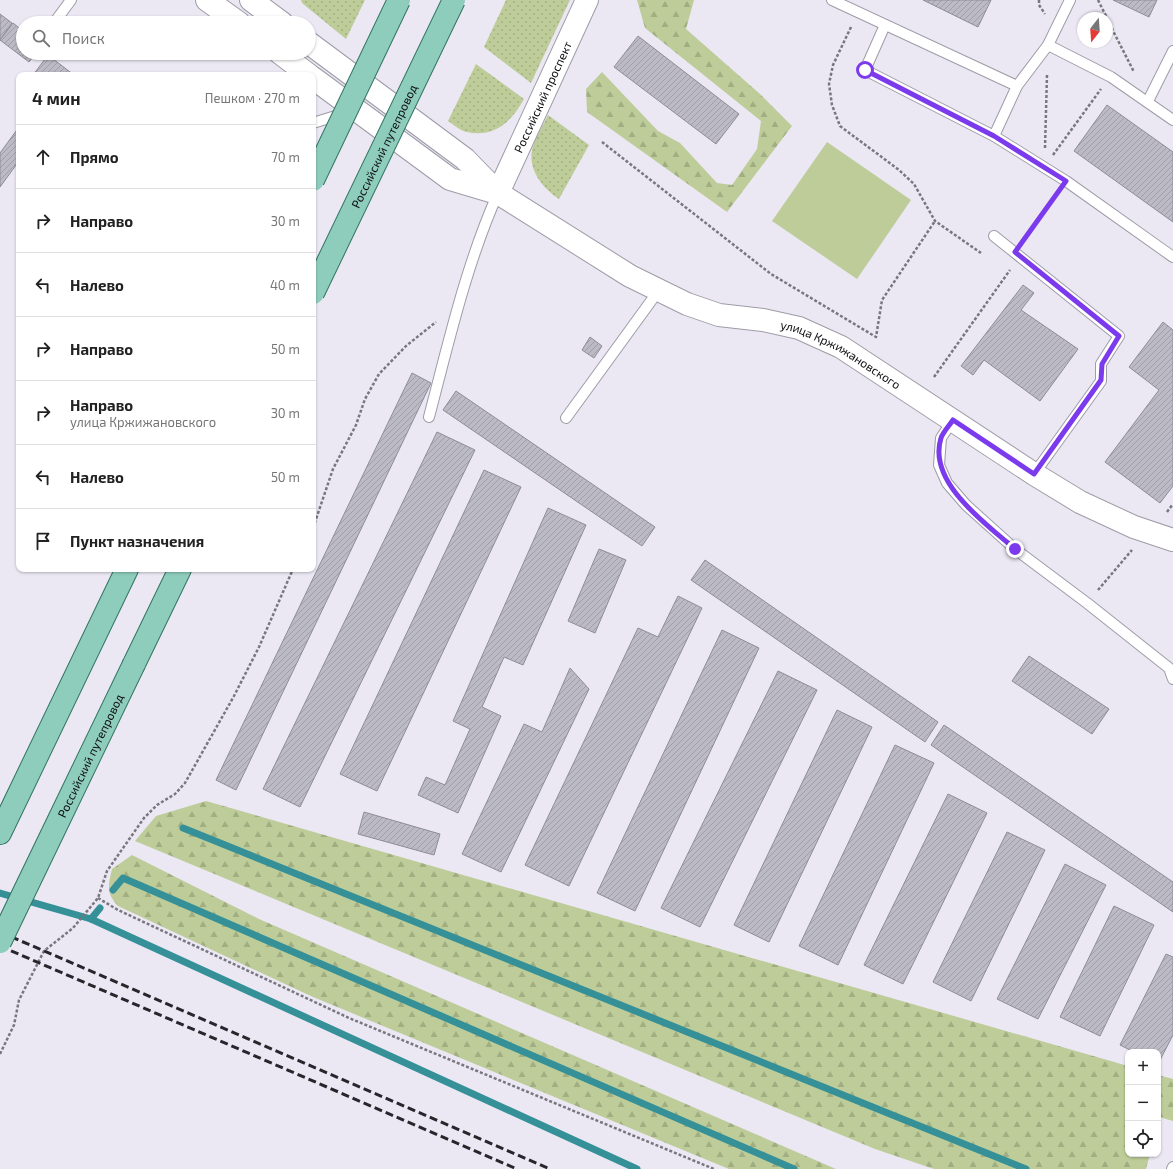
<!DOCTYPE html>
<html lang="ru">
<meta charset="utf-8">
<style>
body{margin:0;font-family:"Exo 2",sans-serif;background:#f2f2f2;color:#222}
.controls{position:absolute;right:12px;bottom:12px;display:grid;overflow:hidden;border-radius:8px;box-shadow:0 1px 3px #0004}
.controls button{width:36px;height:36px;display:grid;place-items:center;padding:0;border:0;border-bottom:1px solid #e0e0e0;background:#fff;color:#222;font:20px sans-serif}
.compass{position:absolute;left:1077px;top:12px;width:36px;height:36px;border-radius:50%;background:#fff;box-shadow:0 1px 3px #0004;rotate:197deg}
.stop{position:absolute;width:12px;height:12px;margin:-9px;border:3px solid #7c3aed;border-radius:50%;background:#fff}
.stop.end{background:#7c3aed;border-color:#fff;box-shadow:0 1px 4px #0008}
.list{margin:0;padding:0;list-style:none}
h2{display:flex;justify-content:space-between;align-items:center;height:52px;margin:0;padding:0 16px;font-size:17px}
h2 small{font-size:13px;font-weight:400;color:#767676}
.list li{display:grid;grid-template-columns:26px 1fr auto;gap:12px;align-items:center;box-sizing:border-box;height:64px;padding:0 16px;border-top:1px solid #e0e0e0}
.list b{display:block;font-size:15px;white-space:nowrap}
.list p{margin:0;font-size:13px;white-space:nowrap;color:#767676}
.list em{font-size:13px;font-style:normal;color:#767676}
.icon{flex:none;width:22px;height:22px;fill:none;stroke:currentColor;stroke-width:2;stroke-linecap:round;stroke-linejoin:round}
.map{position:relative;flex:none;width:1173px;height:1169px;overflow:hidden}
.search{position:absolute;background:#fff;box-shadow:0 1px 3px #0004;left:16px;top:16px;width:300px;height:44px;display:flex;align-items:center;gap:10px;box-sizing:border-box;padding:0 14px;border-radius:22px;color:#767676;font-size:15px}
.panel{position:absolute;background:#fff;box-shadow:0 1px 3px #0004;left:16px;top:72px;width:300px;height:500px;border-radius:8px}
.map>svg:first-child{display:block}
.green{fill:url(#green-dots)}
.forest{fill:url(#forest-firs)}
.pitch{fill:#bdcc98}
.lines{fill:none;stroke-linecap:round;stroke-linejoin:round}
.stream{stroke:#359098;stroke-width:7}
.building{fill:url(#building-hatch);stroke:#8e8c97}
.service-casing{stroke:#9e9ca7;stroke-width:12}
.tertiary-casing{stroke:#9e9ca7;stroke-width:24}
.primary-casing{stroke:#307462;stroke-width:24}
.path{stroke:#78767e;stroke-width:2.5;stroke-dasharray:3 2;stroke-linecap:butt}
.service{stroke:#fff;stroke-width:10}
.tertiary{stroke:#fff;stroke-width:22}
.primary{stroke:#8ecdbc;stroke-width:22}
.rail{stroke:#27262b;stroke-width:3;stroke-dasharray:8 4;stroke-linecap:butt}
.primary-bridge-casing{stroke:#307462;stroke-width:24;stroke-linecap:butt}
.primary-bridge{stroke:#8ecdbc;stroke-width:22}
.route{stroke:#7c3aed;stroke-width:5}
.labels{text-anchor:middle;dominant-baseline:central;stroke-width:3.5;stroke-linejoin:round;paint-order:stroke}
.street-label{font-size:12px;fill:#0c0b0f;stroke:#f8f6fd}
</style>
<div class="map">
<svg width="1173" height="1169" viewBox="0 0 1173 1169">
<defs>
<pattern id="green-dots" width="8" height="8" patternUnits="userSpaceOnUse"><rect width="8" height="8" fill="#bdcc98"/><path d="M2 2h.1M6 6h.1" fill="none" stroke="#a1ae82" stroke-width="1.8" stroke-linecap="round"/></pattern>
<pattern id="forest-firs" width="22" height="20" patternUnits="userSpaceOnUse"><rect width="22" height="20" fill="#bdcc98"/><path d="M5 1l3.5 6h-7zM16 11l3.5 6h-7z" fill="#a1ae82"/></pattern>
<pattern id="building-hatch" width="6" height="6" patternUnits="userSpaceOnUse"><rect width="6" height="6" fill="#bcbac5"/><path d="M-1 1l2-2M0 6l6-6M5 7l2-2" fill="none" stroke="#a09fa8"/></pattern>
</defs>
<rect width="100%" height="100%" fill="#ebe8f4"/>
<!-- green -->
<g class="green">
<polygon points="301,0 365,0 346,39 302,3"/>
<polygon points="506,0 570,0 531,83 484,47"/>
<path d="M476,64L524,99C512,121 495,138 467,132C461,131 454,125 448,121Z"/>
<path d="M548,115L589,145L559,199C544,189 528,171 532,150C535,138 543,126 548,115Z"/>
</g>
<!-- forest -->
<g class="forest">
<polygon points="637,0 694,0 686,29 760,94 792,126 727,212 587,112 586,89 602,72 658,131 680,143 717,183 732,185 757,149 761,121 645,28"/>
<polygon points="206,801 1128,1066 1128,1154 1150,1154 1146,1169 934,1169 875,1149 135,841 156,816"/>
<path d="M132,855L259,919L836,1169H729L313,997L118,906C106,893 108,886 112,869Z"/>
<polygon points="1158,1075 1173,1079 1173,1121 1159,1117 1158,1122"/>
</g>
<!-- pitch -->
<polygon class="pitch" points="827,142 911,200 857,279 772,221"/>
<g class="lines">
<!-- stream -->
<g class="stream">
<polyline points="183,828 1026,1169"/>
<polyline points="113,890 123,878 794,1169"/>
<polyline points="0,893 91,919 637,1169"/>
<polyline points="91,919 100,908"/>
</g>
</g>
<!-- building -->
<g class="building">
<polygon points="923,0 991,0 978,27"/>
<polygon points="1113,0 1157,0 1149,17"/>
<polygon points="0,14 12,23 0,40"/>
<polygon points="13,23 23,31 23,53 36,53 29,62 0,40"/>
<polygon points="638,36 739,114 716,144 614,67"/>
<polygon points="48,55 74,75 33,75"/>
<polygon points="1107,105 1173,152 1173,222 1074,151"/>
<polygon points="19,127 19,161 0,187 0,153"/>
<polygon points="1023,285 1034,293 1021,310 1078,349 1040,401 984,360 973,375 961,366"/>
<polygon points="1163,322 1173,330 1173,486 1160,503 1105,462 1159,390 1129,367"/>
<polygon points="590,337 602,346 594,358 582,350"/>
<polygon points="412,373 431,383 236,790 216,780"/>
<polygon points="456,391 655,527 642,546 443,410"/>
<polygon points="437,432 475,450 300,807 263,789"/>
<polygon points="484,470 521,487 377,791 340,774"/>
<polygon points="548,508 586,525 523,665 504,657 482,707 501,716 458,813 418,795 426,777 445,785 470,729 453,721"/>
<polygon points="599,549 626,560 595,633 568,621"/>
<polygon points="705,560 938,722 925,742 691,580"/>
<polygon points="678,596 702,608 569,886 525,865 638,628 658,637"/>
<polygon points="722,630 759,648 635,911 597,893"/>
<polygon points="1029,656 1109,709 1092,734 1012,681"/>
<polygon points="570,668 589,689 501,872 462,854 524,724 542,732"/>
<polygon points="778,671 817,690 700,927 661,908"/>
<polygon points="837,710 872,727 769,942 734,925"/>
<polygon points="944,725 1173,882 1173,912 931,745"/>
<polygon points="895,745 934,763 838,965 799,946"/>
<polygon points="948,794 987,813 903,984 864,965"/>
<polygon points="364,812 440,834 434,855 358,834"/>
<polygon points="1007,832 1045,850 971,1001 933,982"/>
<polygon points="1065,864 1106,885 1038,1019 997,999"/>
<polygon points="1114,906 1154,925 1100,1036 1060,1017"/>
<polygon points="1166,954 1173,957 1173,1035 1158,1064 1158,1052 1134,1052 1120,1045"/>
</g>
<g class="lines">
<defs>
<g id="service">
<polyline points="832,0 1017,86"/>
<polyline points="1070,0 1048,45 1017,86 994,136 1066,181 1173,257"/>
<polyline points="54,23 71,0"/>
<polyline points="885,25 865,70 994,136"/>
<polyline points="1048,45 1111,77 1173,120"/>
<polyline points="1148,101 1173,51"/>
<polyline points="313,123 342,114"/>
<polyline points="994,236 1119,336 1101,364 1101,381 1034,474"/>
<path d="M429,417C449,341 466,265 498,193"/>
<polyline points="566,418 659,290"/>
<polyline points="953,420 941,438 939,465 947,483 966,505 1015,549 1087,603 1169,668 1173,679"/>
<polyline points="1172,1169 1173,1167"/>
</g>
<g id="tertiary">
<polyline points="207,0 239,23"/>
<polyline points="251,0 282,23"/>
<path id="s1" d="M309,43L465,159L498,193L630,276L687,304L719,315L763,320L799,328L841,347L1034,474L1080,502L1134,527L1173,540"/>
<polyline points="280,53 309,75"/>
<polyline points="313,78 450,179 497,193"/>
<path id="s2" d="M498,193L587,0"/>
</g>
<g id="primary">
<polyline points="134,664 180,569"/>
<polyline points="0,833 127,569"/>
</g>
</defs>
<!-- service casing -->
<use href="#service" class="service-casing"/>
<!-- tertiary casing -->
<use href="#tertiary" class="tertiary-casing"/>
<!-- primary casing -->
<use href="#primary" class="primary-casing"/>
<!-- path -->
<g class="path">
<polyline points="1039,0 1039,5 1045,14"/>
<polyline points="1098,0 1107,18"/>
<polyline points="1107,19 1134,72"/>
<polyline points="851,27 833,65 829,84 832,105 840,126 899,170 914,184 935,221 981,253"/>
<polyline points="602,142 771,274 876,337 882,300 935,221"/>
<polyline points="1045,148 1047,75"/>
<polyline points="1053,155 1101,89"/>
<polyline points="1024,239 1056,194"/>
<polyline points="934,377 1010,270"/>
<polyline points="1167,512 1173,504"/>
<polyline points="313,528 333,469 356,425 365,399 379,374 406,346 436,322"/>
<polyline points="1098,590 1132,550"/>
<polyline points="98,898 118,910 349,1018 714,1169"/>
<polyline points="0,1054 14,1025 19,1000 44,951 73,928 98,898 107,871 144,818 157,805 175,794 185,783 234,696 259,647 293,569"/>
</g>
<!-- service -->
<use href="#service" class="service"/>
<!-- tertiary -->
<use href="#tertiary" class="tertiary"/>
<!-- primary -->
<use href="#primary" class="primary"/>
<!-- rail -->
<g class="rail">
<polyline points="0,932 550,1169"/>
<polyline points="0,946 517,1169"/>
</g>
<defs>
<g id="primary-bridge">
<polyline points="313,180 399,0"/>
<path id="s3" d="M313,293L454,0"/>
<path id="s4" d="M0,942L134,664"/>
</g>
</defs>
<!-- primary-bridge casing -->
<use href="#primary-bridge" class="primary-bridge-casing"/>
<!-- primary-bridge -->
<use href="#primary-bridge" class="primary-bridge"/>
</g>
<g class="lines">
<!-- route -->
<path class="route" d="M865,70L994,136L1066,181L1015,252L1119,336L1102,364L1101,380L1034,474L953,420C949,426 943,432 941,438C927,482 986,524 1015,549"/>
</g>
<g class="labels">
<!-- street labels -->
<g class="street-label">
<text stroke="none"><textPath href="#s2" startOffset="106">Российский проспект</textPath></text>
<text stroke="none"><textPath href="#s3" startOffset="163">Российский путепровод</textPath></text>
<text stroke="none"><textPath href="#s1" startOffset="625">улица Кржижановского</textPath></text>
<text stroke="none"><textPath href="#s4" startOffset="207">Российский путепровод</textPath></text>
</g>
</g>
</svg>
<div class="controls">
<button>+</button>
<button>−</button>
<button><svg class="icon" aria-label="locate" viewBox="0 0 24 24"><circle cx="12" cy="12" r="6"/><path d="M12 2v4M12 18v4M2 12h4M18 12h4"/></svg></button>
</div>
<svg class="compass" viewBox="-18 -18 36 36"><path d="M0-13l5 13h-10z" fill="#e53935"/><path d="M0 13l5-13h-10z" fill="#767676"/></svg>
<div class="stop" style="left:865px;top:70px"></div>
<div class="stop end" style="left:1015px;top:549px"></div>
<div class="search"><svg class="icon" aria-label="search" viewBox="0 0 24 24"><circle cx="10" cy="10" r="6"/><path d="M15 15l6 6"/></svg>Поиск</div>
<section class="panel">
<h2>4 мин<small>Пешком · 270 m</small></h2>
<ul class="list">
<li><svg class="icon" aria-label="ahead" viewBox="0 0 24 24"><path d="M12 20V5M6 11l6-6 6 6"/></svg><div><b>Прямо</b></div><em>70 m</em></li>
<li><svg class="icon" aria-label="right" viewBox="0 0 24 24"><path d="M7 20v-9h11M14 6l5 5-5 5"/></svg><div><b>Направо</b></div><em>30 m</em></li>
<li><svg class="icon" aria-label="left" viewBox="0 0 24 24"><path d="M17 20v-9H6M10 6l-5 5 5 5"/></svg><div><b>Налево</b></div><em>40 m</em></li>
<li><svg class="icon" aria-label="right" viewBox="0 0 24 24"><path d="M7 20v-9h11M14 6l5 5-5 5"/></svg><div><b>Направо</b></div><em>50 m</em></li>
<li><svg class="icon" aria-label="right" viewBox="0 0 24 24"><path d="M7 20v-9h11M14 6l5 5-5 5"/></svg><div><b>Направо</b><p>улица Кржижановского</p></div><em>30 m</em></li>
<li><svg class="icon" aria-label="left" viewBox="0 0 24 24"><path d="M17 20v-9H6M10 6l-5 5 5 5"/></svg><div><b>Налево</b></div><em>50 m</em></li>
<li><svg class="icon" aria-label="arrive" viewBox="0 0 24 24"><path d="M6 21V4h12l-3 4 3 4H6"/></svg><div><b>Пункт назначения</b></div></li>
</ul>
</section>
</div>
